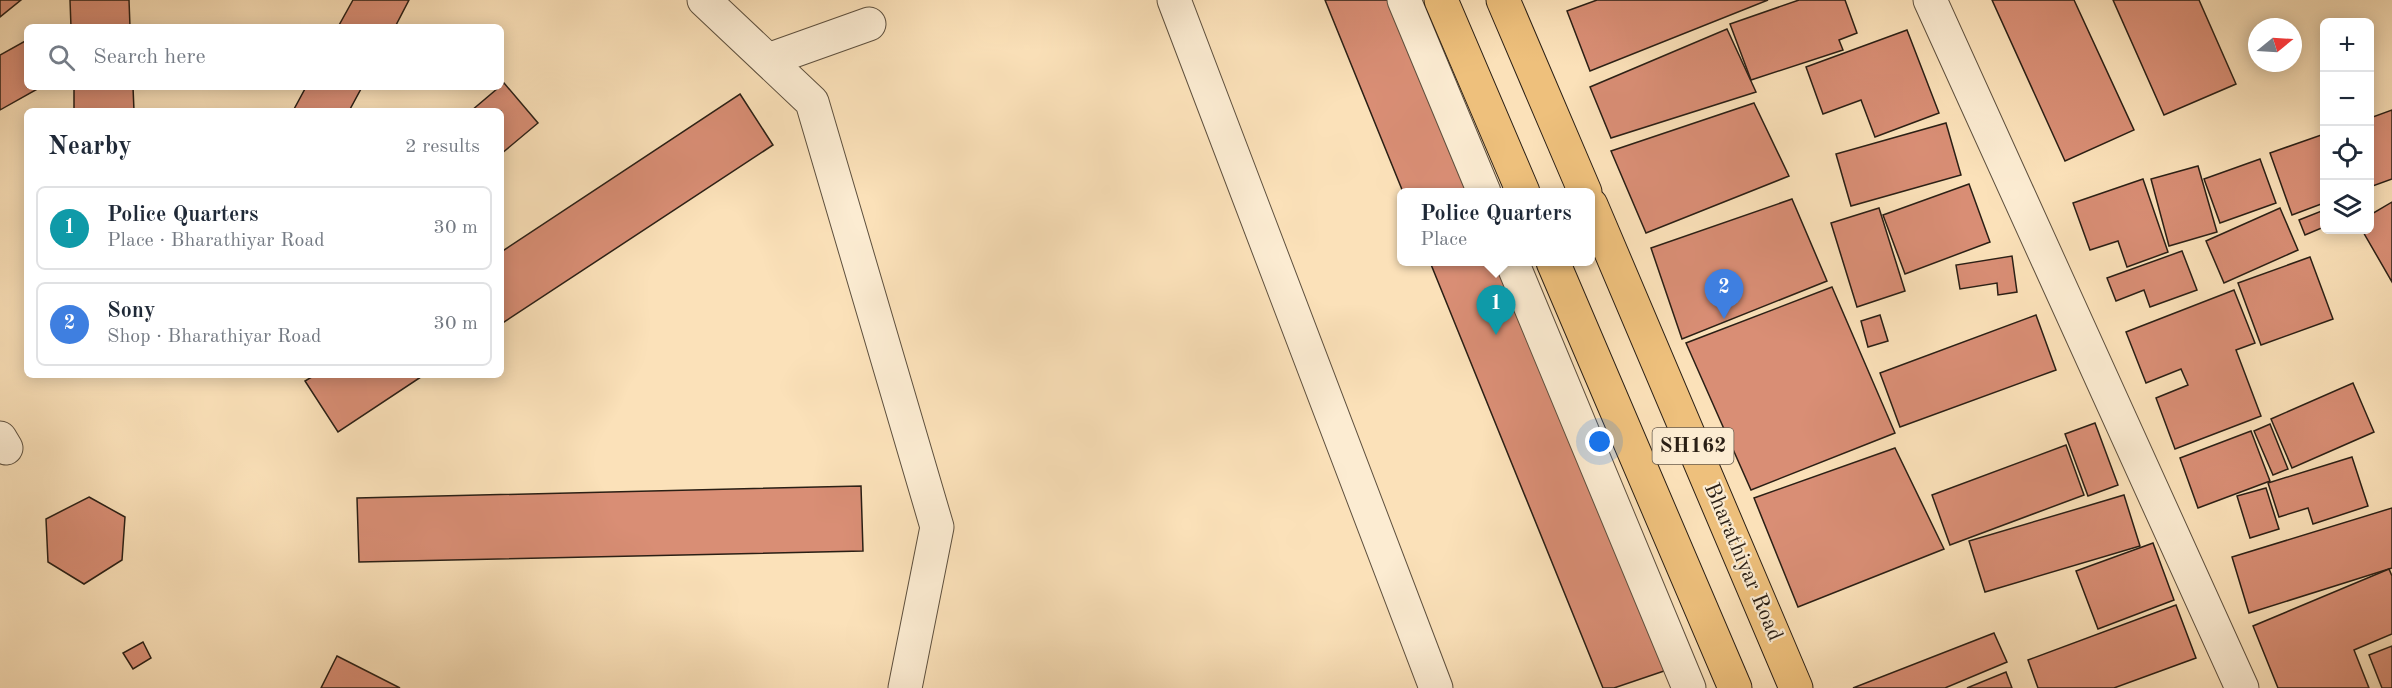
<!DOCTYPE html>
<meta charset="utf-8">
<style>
body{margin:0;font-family:"Old Standard TT",serif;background:#f2f2f3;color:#1f2937}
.controls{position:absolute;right:18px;top:18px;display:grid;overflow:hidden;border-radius:9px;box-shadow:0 3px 15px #0003}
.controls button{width:54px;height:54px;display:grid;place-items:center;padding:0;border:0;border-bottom:2px solid #e0e1e3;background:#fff;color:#1f2937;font:30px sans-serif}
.compass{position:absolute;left:2248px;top:18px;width:54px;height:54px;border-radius:50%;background:#fff;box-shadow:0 3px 15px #0003;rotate:72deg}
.you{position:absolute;left:1600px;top:442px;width:21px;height:21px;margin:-15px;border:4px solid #fff;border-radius:50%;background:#1a73e8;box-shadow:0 0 0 9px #1a73e833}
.badge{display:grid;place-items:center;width:39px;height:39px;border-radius:50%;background:#8f2418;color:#fff;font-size:20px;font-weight:700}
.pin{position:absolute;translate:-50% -50px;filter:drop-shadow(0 2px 3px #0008)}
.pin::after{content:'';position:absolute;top:32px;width:21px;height:18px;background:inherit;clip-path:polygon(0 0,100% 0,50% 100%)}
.popup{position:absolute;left:1397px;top:188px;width:198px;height:78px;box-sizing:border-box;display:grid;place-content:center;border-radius:9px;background:#fff;filter:drop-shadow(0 2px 4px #0005);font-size:20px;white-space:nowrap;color:#747a83}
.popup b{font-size:22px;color:#1f2937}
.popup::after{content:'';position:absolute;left:50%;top:100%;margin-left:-12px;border:12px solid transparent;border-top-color:#fff}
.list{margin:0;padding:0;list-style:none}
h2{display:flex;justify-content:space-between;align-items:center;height:78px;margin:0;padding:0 24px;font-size:26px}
h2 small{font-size:20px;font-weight:400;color:#747a83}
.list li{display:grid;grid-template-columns:39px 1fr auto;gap:18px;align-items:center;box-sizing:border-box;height:84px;margin:0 12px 12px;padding:0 12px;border:2px solid #e0e1e3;border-radius:9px}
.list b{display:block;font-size:22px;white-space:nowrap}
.list p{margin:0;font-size:20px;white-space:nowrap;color:#747a83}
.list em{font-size:20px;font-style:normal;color:#747a83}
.icon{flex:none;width:33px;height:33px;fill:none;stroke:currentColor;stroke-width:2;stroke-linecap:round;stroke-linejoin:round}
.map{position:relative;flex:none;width:2392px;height:688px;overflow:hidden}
.search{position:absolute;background:#fff;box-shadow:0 3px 15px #0003;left:24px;top:24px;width:480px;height:66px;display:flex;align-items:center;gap:15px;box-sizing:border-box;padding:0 21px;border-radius:9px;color:#747a83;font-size:22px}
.panel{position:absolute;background:#fff;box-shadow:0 3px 15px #0003;left:24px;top:108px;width:480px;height:270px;border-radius:9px}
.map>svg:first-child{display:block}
.building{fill:#d98e75;stroke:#2a1f15;stroke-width:1.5}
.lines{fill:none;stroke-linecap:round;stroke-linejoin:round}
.minor-casing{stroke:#5e503e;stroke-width:35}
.primary-casing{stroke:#2a1f15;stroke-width:35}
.minor{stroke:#fcecd2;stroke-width:33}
.primary{stroke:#eec07c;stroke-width:33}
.labels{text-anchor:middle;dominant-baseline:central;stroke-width:4.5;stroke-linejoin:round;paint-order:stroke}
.shield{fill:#fcecd2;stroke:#695c4e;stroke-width:1.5}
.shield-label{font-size:21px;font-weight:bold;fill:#2a1f15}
.street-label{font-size:22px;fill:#2a1f15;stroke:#fcecd2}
</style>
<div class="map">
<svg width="2392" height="688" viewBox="0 0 2392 688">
<rect width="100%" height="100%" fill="#fbe1b9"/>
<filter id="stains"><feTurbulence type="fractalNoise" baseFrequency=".00333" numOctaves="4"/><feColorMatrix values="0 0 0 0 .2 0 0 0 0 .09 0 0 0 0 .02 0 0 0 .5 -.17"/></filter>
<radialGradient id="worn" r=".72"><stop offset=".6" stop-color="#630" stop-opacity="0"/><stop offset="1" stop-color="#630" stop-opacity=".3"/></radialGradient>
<!-- building -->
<g class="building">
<polygon points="0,0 21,0 0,17"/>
<polygon points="70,0 129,0 130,27 71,27"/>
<polygon points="353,0 409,0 395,27 338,27"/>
<polygon points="1325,0 1398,0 1476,192 1403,192"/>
<polygon points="1597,0 1768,0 1590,71 1567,11"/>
<polygon points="1799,0 1845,0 1857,33 1839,40 1843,50 1751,80 1730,24"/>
<polygon points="1992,0 2074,0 2134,130 2065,161"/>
<polygon points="2113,0 2199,0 2236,84 2164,115"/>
<polygon points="1727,29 1756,92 1611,138 1590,87"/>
<polygon points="1907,30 1939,113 1875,137 1861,100 1823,114 1806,67"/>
<polygon points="27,40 27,87 41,87 0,110 0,55"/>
<polygon points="504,83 538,123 501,154 501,111 471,111"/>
<polygon points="74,87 133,87 134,111 74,111"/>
<polygon points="306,87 362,87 349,111 293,111"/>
<polygon points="740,94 773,145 501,324 501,252"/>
<polygon points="1754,103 1789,176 1646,233 1611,151"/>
<polygon points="2392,110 2392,179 2370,187 2370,118"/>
<polygon points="1946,123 1961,175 1851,206 1836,154"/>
<polygon points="2324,134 2324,203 2292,215 2270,153"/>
<polygon points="2260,159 2276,203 2220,223 2204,179"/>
<polygon points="2198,166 2217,232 2169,246 2151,179"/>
<polygon points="2143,179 2168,252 2127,267 2118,241 2090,250 2073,203"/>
<polygon points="1969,184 1990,242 1905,274 1883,215"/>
<polygon points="1792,199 1827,281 1682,339 1651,248"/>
<polygon points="2392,202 2392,282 2362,230 2370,230 2370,215"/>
<polygon points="1879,208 1905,291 1857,307 1831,223"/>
<polygon points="2280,208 2298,250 2224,283 2206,241"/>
<polygon points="2324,210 2324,227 2305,235 2299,220"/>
<polygon points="2182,251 2197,290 2150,307 2144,290 2116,301 2107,278"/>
<polygon points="2012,256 2017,292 1998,295 1997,283 1960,289 1956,265"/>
<polygon points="2310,257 2333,319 2261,345 2238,283"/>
<polygon points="1430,262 1503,262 1667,670 1614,688 1603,688"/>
<polygon points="1832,287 1895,433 1751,490 1686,343"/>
<polygon points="2234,290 2255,343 2236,350 2261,416 2175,449 2156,398 2188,385 2181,369 2146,383 2126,332"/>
<polygon points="1880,315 1888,341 1868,347 1861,321"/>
<polygon points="2036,315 2056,370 1900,427 1880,373"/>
<polygon points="315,375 424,375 338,432 305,381"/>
<polygon points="2353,383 2374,432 2292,468 2271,419"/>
<polygon points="2095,423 2118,485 2088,496 2065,434"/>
<polygon points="2270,424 2288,469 2273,475 2254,431"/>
<polygon points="2251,431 2270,481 2198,508 2180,458"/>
<polygon points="2066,445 2084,495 1950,545 1932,495"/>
<polygon points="1895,448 1944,549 1798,607 1754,498"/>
<polygon points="2352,457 2368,506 2313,524 2308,508 2279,517 2268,483"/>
<polygon points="861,486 863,551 359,562 357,498"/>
<polygon points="2266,488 2279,529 2250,538 2237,496"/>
<polygon points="2124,495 2140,546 1985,592 1969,541"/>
<polygon points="89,497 125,517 122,560 84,584 48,562 46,519"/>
<polygon points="2392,508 2392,568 2249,613 2232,557"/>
<polygon points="2153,543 2174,600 2098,629 2076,571"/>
<polygon points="2389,569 2392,576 2392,634 2354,650 2369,688 2278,688 2253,626"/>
<polygon points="2176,605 2196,658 2114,688 2038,688 2028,660"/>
<polygon points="1994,633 2007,662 1945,688 1853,688"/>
<polygon points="143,642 151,658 133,669 123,653"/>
<polygon points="2392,646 2392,688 2382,688 2369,655"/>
<polygon points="337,656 400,688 321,688"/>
<polygon points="2006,672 2012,688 1967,688"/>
</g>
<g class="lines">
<defs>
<g id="minor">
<polyline points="704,0 812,102 937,527 905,688"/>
<polyline points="1174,0 1436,688"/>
<polyline points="1404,0 1484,192"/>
<polyline points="1930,0 2242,688"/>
<polyline points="768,60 869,24"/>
<polyline points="1512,262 1689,688"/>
<polyline points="0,438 6,448"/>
</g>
<g id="primary">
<polyline points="1441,0 1523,192"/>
<polyline points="1503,0 1585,192"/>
<polyline points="1591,205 1796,688"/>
<polyline points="1553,262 1735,688"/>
</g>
</defs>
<!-- minor casing -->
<use href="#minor" class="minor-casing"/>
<!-- primary casing -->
<use href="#primary" class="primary-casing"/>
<!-- minor -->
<use href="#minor" class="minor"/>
<!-- primary -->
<use href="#primary" class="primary"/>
</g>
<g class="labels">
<!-- shield labels -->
<rect class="shield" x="1652.5" y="428" width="81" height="36" rx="4.5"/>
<g class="shield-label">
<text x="1693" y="446">SH162</text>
</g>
<!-- street labels -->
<g class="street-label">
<text transform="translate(1743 562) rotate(67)">Bharathiyar Road</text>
</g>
</g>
<rect width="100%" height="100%" filter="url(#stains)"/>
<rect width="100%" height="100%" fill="url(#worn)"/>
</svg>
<div class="controls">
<button>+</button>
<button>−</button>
<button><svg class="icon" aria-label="locate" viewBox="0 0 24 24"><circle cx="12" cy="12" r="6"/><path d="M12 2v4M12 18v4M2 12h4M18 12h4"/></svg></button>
<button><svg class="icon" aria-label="layers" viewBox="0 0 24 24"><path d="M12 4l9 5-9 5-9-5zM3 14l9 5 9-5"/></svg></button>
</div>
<svg class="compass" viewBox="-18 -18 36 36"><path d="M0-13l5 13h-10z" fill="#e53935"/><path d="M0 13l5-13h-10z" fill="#747a83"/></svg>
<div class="you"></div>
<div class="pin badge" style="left:1496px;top:335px;background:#0f9aa8">1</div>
<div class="popup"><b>Police Quarters</b>Place</div>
<div class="pin badge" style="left:1724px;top:319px;background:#3f7fe0">2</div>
<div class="search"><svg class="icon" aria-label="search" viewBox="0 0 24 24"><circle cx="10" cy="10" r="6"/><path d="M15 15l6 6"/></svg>Search here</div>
<section class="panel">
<h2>Nearby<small>2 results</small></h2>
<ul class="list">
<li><span class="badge" style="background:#0f9aa8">1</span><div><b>Police Quarters</b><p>Place · Bharathiyar Road</p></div><em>30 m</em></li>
<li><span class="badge" style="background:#3f7fe0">2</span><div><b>Sony</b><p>Shop · Bharathiyar Road</p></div><em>30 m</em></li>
</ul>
</section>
</div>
